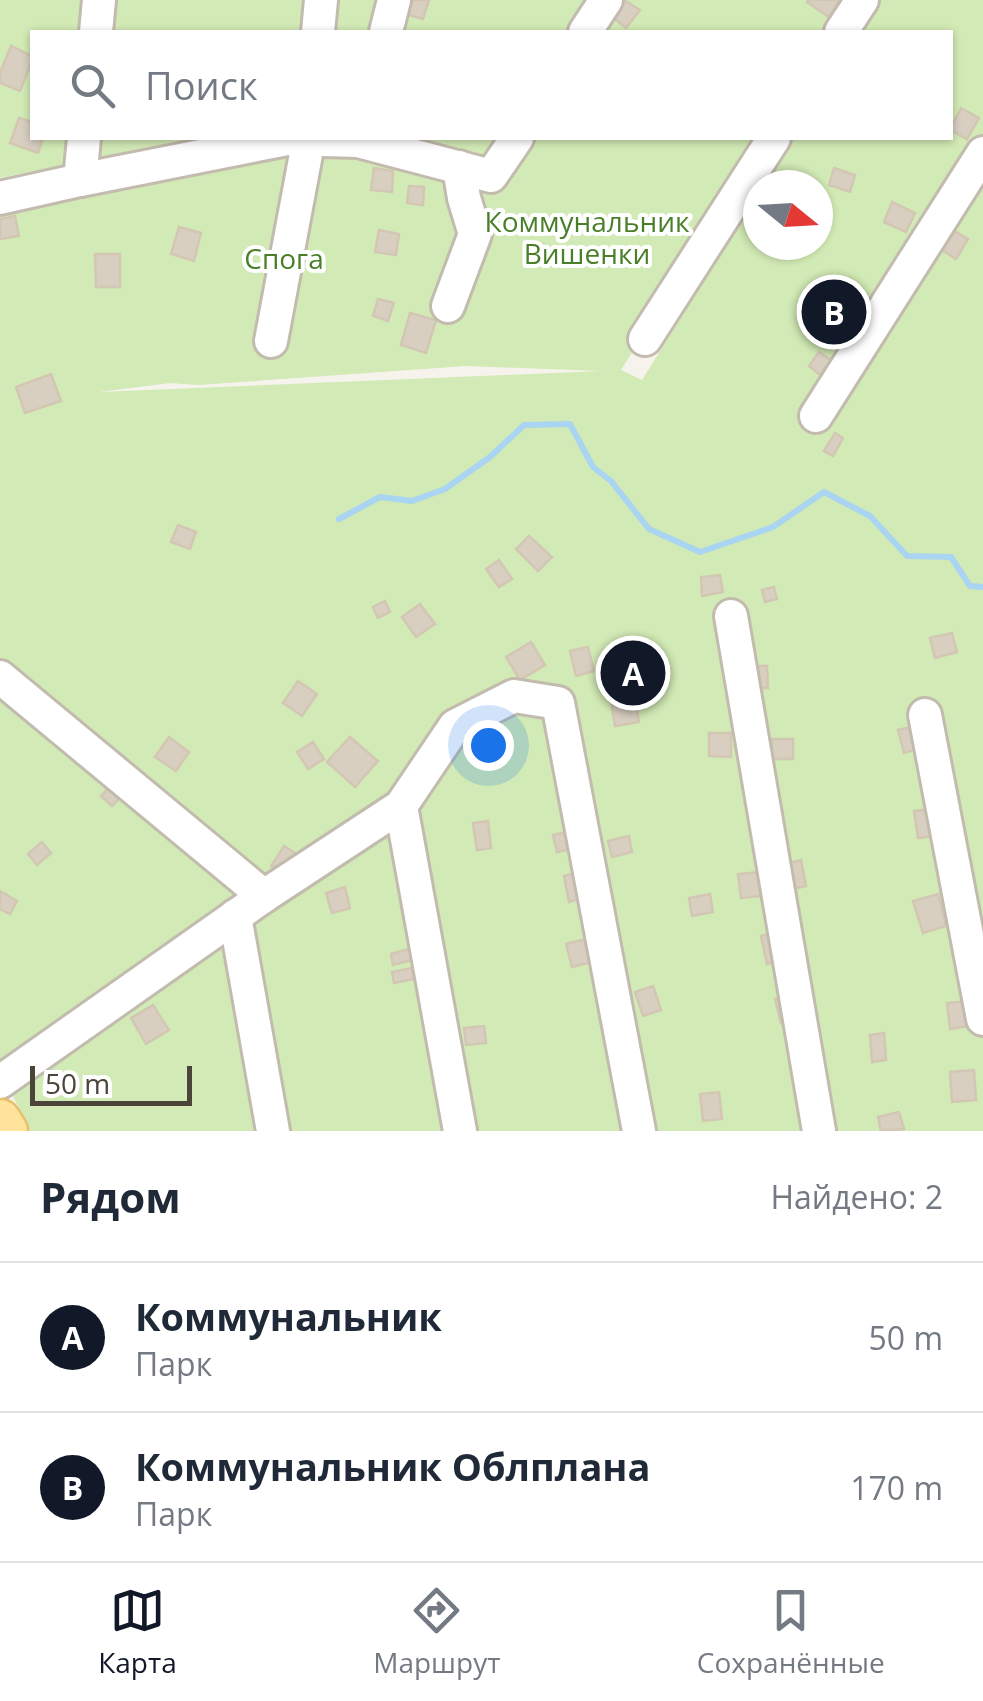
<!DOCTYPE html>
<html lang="ru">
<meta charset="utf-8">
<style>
body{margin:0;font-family:"Open Sans",sans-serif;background:#f6f6f7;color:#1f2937}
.compass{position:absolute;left:743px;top:170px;width:90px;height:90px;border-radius:50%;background:#fff;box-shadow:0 2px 8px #0004;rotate:108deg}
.scale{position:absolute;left:30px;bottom:25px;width:162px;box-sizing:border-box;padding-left:10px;border:5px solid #4b4439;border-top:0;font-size:28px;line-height:35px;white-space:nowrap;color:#4b4439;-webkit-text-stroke:8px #fff;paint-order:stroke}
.you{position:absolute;left:488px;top:745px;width:35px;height:35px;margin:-25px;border:8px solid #fff;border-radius:50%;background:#1a73e8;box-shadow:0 0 0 15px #1a73e833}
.badge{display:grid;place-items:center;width:65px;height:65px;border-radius:50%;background:#111827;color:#fff;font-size:32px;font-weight:700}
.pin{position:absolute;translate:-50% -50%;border:5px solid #fff;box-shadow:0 2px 10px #0006}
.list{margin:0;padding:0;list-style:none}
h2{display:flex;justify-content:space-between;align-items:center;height:130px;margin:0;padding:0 40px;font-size:42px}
h2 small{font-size:32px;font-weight:400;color:#747a83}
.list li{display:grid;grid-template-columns:65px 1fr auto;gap:30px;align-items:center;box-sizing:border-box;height:150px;padding:0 40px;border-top:2px solid #e0e1e3}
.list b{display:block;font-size:38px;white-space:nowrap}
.list p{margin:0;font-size:32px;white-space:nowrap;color:#747a83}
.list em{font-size:32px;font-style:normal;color:#747a83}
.icon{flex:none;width:55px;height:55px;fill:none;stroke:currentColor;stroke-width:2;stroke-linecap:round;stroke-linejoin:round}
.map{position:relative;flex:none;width:983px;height:1131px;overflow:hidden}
.search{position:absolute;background:#fff;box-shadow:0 2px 8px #0004;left:30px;right:30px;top:30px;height:110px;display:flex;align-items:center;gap:25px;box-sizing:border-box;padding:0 35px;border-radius:0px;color:#747a83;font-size:38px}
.sheet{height:430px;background:#fff}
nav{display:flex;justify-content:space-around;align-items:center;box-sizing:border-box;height:140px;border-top:2px solid #e0e1e3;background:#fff;font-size:28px;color:#747a83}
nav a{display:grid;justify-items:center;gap:5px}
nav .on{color:#111827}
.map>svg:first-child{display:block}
.green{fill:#d2eab5;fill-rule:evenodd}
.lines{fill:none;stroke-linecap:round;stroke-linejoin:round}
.stream{stroke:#a9d4f2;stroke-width:6}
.building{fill:#d8cfc1;stroke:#d3c7b4;stroke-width:2.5}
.minor-casing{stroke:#c2bbae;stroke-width:38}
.major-casing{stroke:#e6c16a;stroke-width:45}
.minor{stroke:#fff;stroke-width:32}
.major{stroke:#ffe39c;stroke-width:40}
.labels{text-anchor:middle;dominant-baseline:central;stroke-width:8;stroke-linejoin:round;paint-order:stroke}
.park-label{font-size:28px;fill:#4a7f2a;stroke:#fff}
</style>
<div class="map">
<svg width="983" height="1131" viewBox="0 0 983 1131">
<rect width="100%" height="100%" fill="#f6f3ec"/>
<!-- green -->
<path class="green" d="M0,0H850L831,32H32V138H766L621,370L642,380L758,195V245H818V185H764L794,138H950V32H859L879,0H983V1131H30L13,1096L0,1078V213L159,172L153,146L0,178ZM466,366L601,371L99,392L170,383L198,385Z"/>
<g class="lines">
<!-- stream -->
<polyline class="stream" points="339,519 380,497 412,501 445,489 490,457 524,425 570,424 593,467 611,481 649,529 700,552 773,527 824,492 870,516 907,556 951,557 970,586 983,587"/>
</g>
<!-- building -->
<g class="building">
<polygon points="409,0 429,0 423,19 405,14"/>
<polygon points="624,0 640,10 626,28 611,16"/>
<polygon points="808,0 840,0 829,17 807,2"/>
<polygon points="11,46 32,56 32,61 20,91 0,83 0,73"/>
<polygon points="961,108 979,118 967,139 950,130"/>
<polygon points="19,118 32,122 32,138 43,138 38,153 10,143"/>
<polygon points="374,168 393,171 392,192 371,190"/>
<polygon points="834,168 855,175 850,192 829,185"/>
<polygon points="409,186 424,187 423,205 407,203"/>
<polygon points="892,202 915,213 906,232 884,222"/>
<polygon points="15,216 19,236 0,239 0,219"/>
<polygon points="179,227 201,233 194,261 171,254"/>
<polygon points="951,229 968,239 956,259 939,248"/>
<polygon points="379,230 399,234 396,255 375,252"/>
<polygon points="95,254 120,254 120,287 96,287"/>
<polygon points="378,299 394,303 388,321 373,316"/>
<polygon points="410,313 436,320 426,353 401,345"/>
<polygon points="819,352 831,360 820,375 809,366"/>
<polygon points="51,374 61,401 25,413 16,387"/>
<polygon points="835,433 843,438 833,456 824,451"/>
<polygon points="178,525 196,532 190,549 171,542"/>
<polygon points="529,536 552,557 538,571 516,549"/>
<polygon points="499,560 512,579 499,587 486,569"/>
<polygon points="720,575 723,592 702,596 701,577"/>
<polygon points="774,587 777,599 765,602 762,590"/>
<polygon points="385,601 390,612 378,618 373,607"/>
<polygon points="420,604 435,624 416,637 402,617"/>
<polygon points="952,633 957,652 935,658 930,638"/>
<polygon points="531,642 545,665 520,680 506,657"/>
<polygon points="588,647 594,671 576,676 570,651"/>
<polygon points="754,666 767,666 768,688 755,688"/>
<polygon points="298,681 317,694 302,716 283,703"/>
<polygon points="635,698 639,722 615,726 611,701"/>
<polygon points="915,726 921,748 904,753 898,730"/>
<polygon points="709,733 731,733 731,757 709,756"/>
<polygon points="169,737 189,752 176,771 155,757"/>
<polygon points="350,737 378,761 355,787 327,762"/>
<rect x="772" y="739" width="21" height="20"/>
<polygon points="313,742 324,759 308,769 297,752"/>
<polygon points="115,781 126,791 112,806 101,796"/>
<polygon points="932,809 935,836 918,838 914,811"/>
<polygon points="488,821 491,848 477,850 473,823"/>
<polygon points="568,832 572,849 557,852 553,835"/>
<polygon points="629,836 632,852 612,857 608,841"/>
<polygon points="42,842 51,853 37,865 28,854"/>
<polygon points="284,846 295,853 282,873 271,866"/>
<polygon points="801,860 806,886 793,889 789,863"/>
<polygon points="759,872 761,896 741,898 738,874"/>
<polygon points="574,873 579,899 569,902 564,876"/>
<polygon points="345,887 350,908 332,913 326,893"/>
<polygon points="0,891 17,901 10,914 0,909"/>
<polygon points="710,894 713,912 692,916 689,898"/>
<polygon points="938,894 946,926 923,933 913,901"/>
<polygon points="773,933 779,961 767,964 761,936"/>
<polygon points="586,939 592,962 572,967 566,944"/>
<polygon points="413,948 416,959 393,965 391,954"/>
<polygon points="412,968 414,979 394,983 392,972"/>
<polygon points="653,986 661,1010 643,1016 635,992"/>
<polygon points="784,996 790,1021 781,1023 775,999"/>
<polygon points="968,1001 970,1026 950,1029 947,1003"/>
<polygon points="153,1005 169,1030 146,1044 131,1018"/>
<polygon points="484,1026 486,1043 466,1045 464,1028"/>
<polygon points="884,1033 886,1060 872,1062 870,1035"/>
<polygon points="974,1070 976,1100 952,1102 950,1072"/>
<polygon points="719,1092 722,1119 703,1121 700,1094"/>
<polygon points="899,1112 904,1129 881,1131 878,1117"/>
</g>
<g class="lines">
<defs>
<g id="minor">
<polyline points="96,32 99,0"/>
<polyline points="318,32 321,0"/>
<polyline points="386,32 394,0"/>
<polyline points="585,32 606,0"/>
<polyline points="841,32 862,0"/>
<polyline points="80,180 84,138"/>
<polyline points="0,198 80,180 287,139 358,141 491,176 517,138"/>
<polyline points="448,306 475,234 464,198 459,167"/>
<polyline points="645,339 774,138"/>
<polyline points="271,341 309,138"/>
<polyline points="816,416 983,153"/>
<polyline points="731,616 819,1131"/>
<polyline points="0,677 264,896"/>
<polyline points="925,715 983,1019"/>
<polyline points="401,806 460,1131"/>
<polyline points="235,916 273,1131"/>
<polyline points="0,1082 264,896 401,806 455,726 514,696 558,703 639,1131"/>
</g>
<polyline id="major" points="0,1120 7,1131"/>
</defs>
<!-- minor casing -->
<use href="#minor" class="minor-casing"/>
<!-- major casing -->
<use href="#major" class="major-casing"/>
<!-- minor -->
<use href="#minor" class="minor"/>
<!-- major -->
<use href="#major" class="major"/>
</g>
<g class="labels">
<!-- park labels -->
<g class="park-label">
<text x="587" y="221">Коммунальник<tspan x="587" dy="32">Вишенки</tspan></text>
<text x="284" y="258">Спога</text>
</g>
</g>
</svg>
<svg class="compass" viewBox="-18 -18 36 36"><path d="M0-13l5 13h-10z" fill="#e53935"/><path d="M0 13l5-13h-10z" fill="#747a83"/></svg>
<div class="scale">50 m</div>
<div class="you"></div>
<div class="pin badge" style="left:633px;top:673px">A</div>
<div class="pin badge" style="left:834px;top:312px">B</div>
<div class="search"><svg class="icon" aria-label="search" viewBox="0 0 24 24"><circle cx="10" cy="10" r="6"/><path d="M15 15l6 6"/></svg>Поиск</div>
</div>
<section class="sheet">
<h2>Рядом<small>Найдено: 2</small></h2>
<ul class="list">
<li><span class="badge">A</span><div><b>Коммунальник</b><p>Парк</p></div><em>50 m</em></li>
<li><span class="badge">B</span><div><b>Коммунальник Облплана</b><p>Парк</p></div><em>170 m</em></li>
</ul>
</section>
<nav>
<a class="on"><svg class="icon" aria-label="map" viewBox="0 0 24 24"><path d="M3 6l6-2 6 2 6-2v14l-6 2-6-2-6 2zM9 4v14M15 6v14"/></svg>Карта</a>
<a><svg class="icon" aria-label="directions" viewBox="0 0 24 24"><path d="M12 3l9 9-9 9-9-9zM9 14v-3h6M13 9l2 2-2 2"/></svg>Маршрут</a>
<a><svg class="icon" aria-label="saved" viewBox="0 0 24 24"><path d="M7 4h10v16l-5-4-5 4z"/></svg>Сохранённые</a>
</nav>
